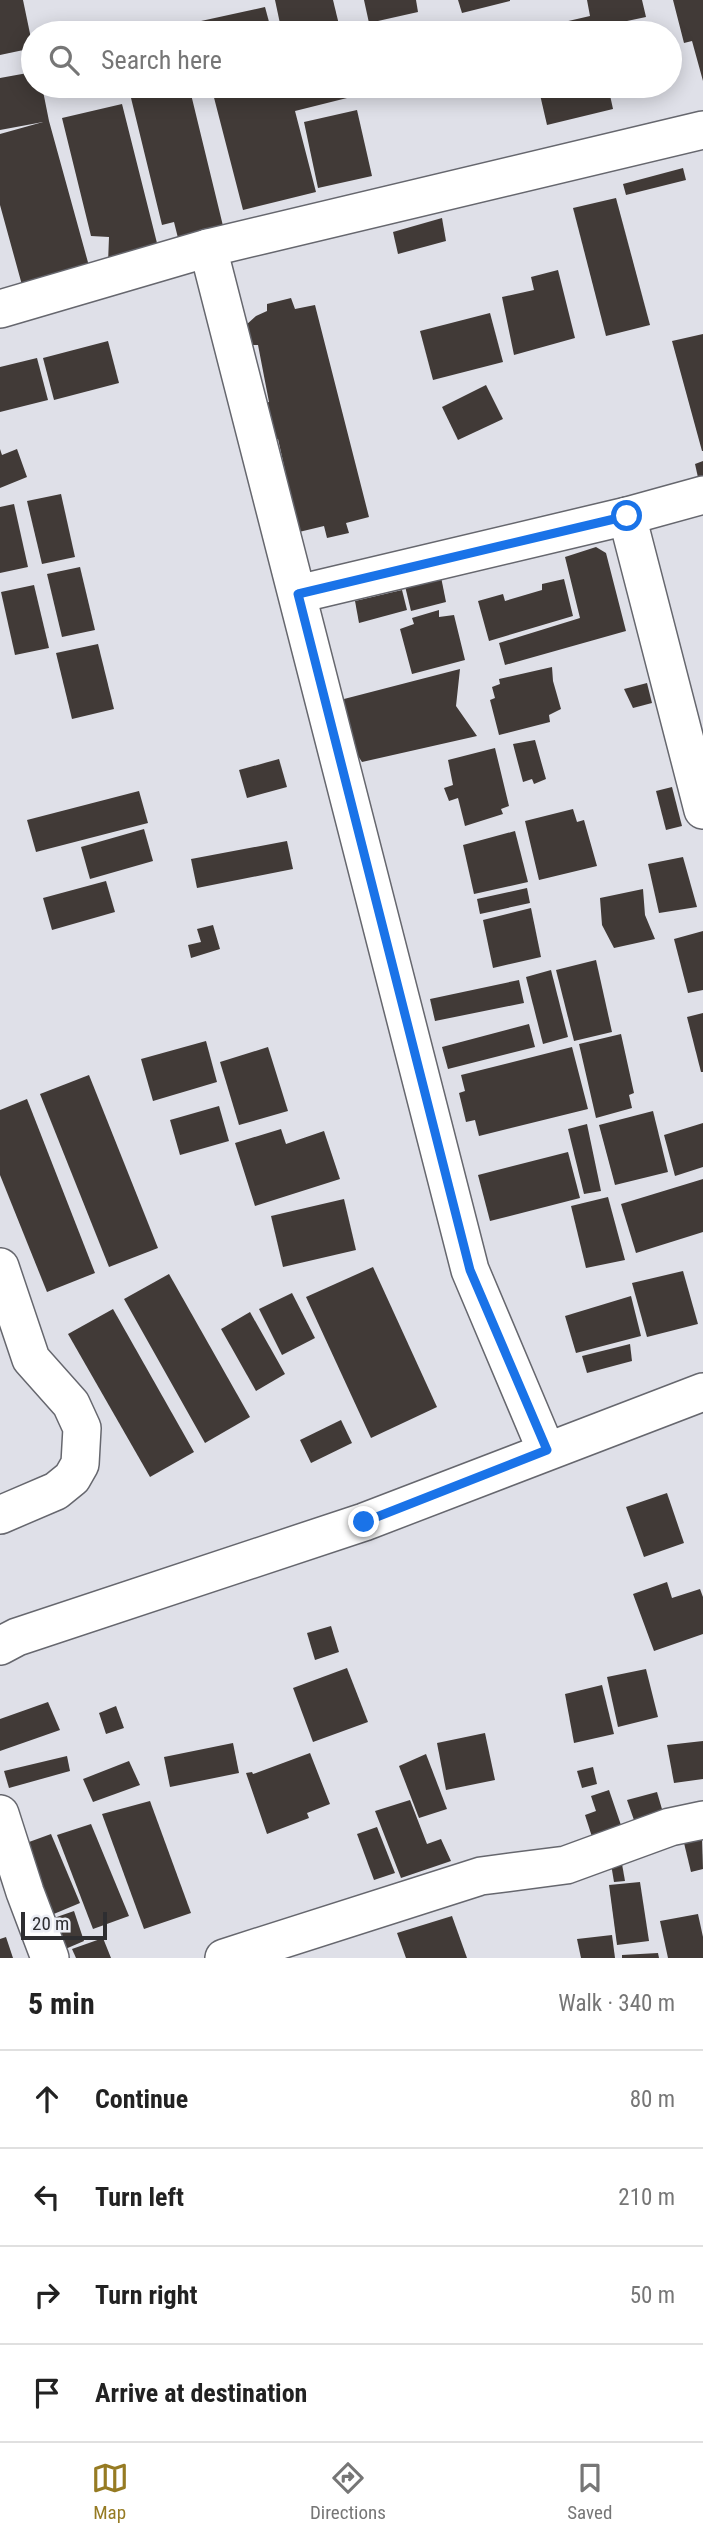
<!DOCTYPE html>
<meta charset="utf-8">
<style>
body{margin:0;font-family:"Roboto Condensed",sans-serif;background:#f2f2f2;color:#222}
.scale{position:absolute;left:21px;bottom:18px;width:86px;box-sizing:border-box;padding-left:7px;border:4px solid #2e2e31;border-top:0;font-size:19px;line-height:24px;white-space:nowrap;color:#2e2e31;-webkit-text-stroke:5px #eceef5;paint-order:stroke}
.stop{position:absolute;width:21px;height:21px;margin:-16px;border:5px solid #1a73e8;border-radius:50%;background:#fff}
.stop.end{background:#1a73e8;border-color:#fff;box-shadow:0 2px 7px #0008}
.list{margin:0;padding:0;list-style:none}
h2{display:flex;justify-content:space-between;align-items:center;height:91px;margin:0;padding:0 28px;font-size:30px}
h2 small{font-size:23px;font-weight:400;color:#767676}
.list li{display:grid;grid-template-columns:46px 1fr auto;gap:21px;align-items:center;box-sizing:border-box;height:98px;padding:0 28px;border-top:2px solid #e0e0e0}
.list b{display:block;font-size:26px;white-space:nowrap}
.list em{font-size:23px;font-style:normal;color:#767676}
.icon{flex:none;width:38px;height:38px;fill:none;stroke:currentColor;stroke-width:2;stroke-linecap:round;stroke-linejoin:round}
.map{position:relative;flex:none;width:703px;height:1958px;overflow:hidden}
.search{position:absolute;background:#fff;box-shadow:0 4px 18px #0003;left:21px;right:21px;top:21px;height:77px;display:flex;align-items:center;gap:18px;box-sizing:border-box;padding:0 24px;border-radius:38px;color:#767676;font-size:26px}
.sheet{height:483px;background:#fff}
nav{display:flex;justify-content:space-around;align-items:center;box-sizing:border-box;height:98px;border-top:2px solid #e0e0e0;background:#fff;font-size:19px;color:#767676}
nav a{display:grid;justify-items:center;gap:4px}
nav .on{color:#967b23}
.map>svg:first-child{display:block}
.building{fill:#413a37}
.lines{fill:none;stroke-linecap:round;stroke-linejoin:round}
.minor-casing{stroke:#66676e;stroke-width:40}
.minor{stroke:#fff;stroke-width:37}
.route{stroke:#1a73e8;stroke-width:9}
</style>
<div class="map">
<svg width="703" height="1958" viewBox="0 0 703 1958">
<rect width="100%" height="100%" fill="#dfe0e8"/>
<!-- building -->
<g class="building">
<polygon points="0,0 23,0 33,48 0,55"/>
<polygon points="275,0 333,0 341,33 282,33"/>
<polygon points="364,0 416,0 418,12 369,23"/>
<polygon points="458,0 510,0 510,1 462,13"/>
<polygon points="587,0 642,0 646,17 594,28 595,33 526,33 525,31 590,16"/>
<polygon points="673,0 703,0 703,81 692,41 684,43"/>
<polygon points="265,7 272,33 203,33 201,21"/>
<polygon points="189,26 191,33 160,33 160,32"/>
<polygon points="33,72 33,86 42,86 49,121 89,266 22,285 0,205 0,134 43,122 0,130 0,78"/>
<polygon points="182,86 189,86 224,230 179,242 174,222 162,225 131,98"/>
<polygon points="211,86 361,86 363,94 295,111 316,192 243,210"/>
<polygon points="538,86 608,86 613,109 547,125"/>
<polygon points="122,104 159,251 108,263 109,237 91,236 62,118"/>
<polygon points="357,110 372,176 318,188 304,122"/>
<polygon points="683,168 686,180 626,195 623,184"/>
<polygon points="616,198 650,325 606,336 573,208"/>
<polygon points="442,218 446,241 398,254 393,232"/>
<polygon points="558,270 575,338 514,355 502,297 534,290 531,277"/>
<polygon points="291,298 295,309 315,305 369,517 346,523 349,533 327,538 324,526 299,532 278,439 270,442 260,404 269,402 258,345 251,345 246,325 256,316 267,311 267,304"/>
<polygon points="490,313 503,362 433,380 420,331"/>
<polygon points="703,334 703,451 702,451 672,341"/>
<polygon points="108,341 119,383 54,400 43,358"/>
<polygon points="37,358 48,400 0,412 0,367"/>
<polygon points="486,385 503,419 458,440 442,407"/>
<polygon points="0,449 2,455 17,449 27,477 0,488"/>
<polygon points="703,461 703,481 699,482 695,464"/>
<polygon points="61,494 75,557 42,564 27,501"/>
<polygon points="14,504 28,567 0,573 0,507"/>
<polygon points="596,547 606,553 626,631 505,665 499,643 580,618 565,557"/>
<polygon points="80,567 95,630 62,637 47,574"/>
<polygon points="441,577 446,602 411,611 405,586"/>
<polygon points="564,579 573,616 489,641 478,601 503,594 505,601 542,590 542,584"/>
<polygon points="34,585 49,648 15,655 1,592"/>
<polygon points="402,590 407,610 359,623 355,601"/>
<polygon points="439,610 439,617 454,615 465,660 412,674 400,629 414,624 412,618"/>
<polygon points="98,644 114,709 72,719 56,653"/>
<polygon points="552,667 553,681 561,709 549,715 550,722 499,735 490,700 495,698 492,687 500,684 499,679"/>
<polygon points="460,669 456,706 477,736 362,762 344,735 344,699"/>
<polygon points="647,683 652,703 633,708 624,689"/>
<polygon points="535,740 546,779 534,784 532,779 523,782 513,744"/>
<polygon points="495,748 509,806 501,809 503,814 465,826 458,798 449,801 444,788 453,785 448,760"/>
<polygon points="279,759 287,787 247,798 239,770"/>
<polygon points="672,787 682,826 666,830 656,791"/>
<polygon points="139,791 148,823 36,852 27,820"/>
<polygon points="573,809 577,822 584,820 597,866 539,880 525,821"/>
<polygon points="144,829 153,861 90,879 81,847"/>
<polygon points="515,831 528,882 474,894 463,845"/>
<polygon points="287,841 293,869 197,888 191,859"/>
<polygon points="683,857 697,907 659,913 648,864"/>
<polygon points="106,881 115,912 52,930 43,898"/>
<polygon points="527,888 530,903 480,914 477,899"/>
<polygon points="643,889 645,915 655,939 614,948 602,925 600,898"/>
<polygon points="531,908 541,957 493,968 483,920"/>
<polygon points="213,925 220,949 191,958 188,945 201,942 197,929"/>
<polygon points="703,931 703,990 688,993 674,939"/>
<polygon points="596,960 612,1032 574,1041 556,970"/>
<polygon points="551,970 568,1037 543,1044 526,977"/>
<polygon points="519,980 524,1003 435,1021 430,999"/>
<polygon points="703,1013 703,1072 701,1072 687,1017"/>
<polygon points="529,1024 535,1047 448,1069 442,1047"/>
<polygon points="621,1034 634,1093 629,1095 632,1108 596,1118 579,1044"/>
<polygon points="206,1041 217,1082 153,1101 141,1059"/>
<polygon points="268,1047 288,1111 239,1125 220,1062"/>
<polygon points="572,1047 588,1109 479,1136 475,1120 466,1122 459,1093 465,1091 461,1075"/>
<polygon points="89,1075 158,1248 109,1267 40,1094"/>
<polygon points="27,1099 95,1273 47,1292 0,1175 0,1110"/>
<polygon points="219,1106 229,1141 180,1155 170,1120"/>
<polygon points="653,1111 668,1172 615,1185 599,1125"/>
<polygon points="703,1123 703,1167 675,1176 664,1135"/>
<polygon points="587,1124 601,1191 584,1194 568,1129"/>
<polygon points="281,1129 286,1144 324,1131 340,1179 255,1206 235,1143"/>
<polygon points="568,1152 580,1198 490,1221 478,1175"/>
<polygon points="703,1179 703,1232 636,1253 621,1204"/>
<polygon points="608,1197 625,1260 586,1268 571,1206"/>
<polygon points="344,1199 356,1250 283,1267 271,1216"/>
<polygon points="373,1267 437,1407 371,1438 306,1297"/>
<polygon points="683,1271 698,1324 647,1337 632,1283"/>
<polygon points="169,1274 250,1417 205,1443 124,1299"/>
<polygon points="292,1293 315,1338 282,1355 259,1309"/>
<polygon points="631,1296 641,1336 576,1353 565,1316"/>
<polygon points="113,1309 194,1452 150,1477 68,1334"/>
<polygon points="250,1312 285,1374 256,1391 221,1329"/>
<polygon points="630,1344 632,1361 587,1373 582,1356"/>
<polygon points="341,1420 352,1443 311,1463 300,1440"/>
<polygon points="667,1493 684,1543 644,1557 626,1507"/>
<polygon points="667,1582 672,1598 700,1589 703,1597 703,1634 654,1651 633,1594"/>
<polygon points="331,1626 339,1652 315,1660 307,1633"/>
<polygon points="347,1668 368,1722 313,1742 293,1688"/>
<polygon points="646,1669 658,1717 618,1727 607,1677"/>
<polygon points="602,1685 614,1734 574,1743 565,1694"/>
<polygon points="48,1702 60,1730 0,1751 0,1719"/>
<polygon points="116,1706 124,1728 106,1734 99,1713"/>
<polygon points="485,1733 495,1780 446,1790 437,1743"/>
<polygon points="703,1741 703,1779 674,1783 667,1745"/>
<polygon points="233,1743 239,1773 170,1787 164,1757"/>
<polygon points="310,1753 330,1804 307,1813 309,1818 267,1834 246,1773 252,1772 253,1774"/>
<polygon points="426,1754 447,1809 419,1818 399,1766"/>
<polygon points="67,1756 70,1771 9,1788 4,1771"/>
<polygon points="129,1761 140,1785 93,1802 83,1779"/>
<polygon points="593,1767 597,1784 582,1788 577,1771"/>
<polygon points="609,1790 623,1831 593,1840 585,1815 596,1811 591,1796"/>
<polygon points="657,1792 664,1816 635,1823 627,1800"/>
<polygon points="410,1800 427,1844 441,1839 451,1861 401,1878 375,1811"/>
<polygon points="150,1801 191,1913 144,1929 102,1814"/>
<polygon points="91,1824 129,1916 93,1929 57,1835"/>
<polygon points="377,1827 395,1873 374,1880 357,1834"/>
<polygon points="51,1834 80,1903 49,1916 18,1846"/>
<polygon points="702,1839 703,1869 691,1872 684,1843"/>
<polygon points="611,1864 622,1864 625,1881 614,1882"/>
<polygon points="640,1882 649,1941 617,1945 609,1885"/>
<polygon points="74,1911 84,1941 63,1950 51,1919"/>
<polygon points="698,1914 703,1937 703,1958 668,1958 660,1921"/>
<polygon points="452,1916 467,1958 406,1958 397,1933"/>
<polygon points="612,1935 615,1958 581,1958 577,1939"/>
<polygon points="6,1937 13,1958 0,1958 0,1939"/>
<polygon points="103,1938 111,1958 76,1958 72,1949"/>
<polygon points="658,1953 659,1958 622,1958 622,1955"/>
</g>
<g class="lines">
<defs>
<g id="minor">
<polyline points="208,248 470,1270 546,1450"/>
<polyline points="0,309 208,248 703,130"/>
<polyline points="627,516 703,810"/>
<polyline points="298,594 627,516 703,495"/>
<polyline points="0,1267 31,1359 71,1404 82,1428 80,1464 72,1478 56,1491 0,1515"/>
<polyline points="0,1646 17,1637 364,1522 703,1392"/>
<polyline points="0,1814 25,1892 50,1958"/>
<polyline points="224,1958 481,1876 566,1865 670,1827 703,1820"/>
</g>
</defs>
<!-- minor casing -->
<use href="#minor" class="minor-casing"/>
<!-- minor -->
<use href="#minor" class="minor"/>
</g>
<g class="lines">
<!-- route -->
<polyline class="route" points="364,1522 547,1450 470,1270 298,594 627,516"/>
</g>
</svg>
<div class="scale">20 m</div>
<div class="stop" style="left:627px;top:516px"></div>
<div class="stop end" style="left:364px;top:1522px"></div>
<div class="search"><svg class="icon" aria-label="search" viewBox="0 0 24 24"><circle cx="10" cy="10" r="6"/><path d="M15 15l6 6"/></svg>Search here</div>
</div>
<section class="sheet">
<h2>5 min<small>Walk · 340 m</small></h2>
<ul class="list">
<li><svg class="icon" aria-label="ahead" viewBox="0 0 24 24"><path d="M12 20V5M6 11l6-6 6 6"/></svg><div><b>Continue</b></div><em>80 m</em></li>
<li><svg class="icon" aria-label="left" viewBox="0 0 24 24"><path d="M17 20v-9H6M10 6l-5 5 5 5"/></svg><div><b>Turn left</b></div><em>210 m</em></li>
<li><svg class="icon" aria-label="right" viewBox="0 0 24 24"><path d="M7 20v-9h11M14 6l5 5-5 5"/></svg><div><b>Turn right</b></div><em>50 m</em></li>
<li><svg class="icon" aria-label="arrive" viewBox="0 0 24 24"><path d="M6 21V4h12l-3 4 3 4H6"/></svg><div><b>Arrive at destination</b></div></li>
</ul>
</section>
<nav>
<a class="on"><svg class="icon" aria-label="map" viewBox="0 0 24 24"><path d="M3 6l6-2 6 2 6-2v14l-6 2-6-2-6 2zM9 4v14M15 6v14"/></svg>Map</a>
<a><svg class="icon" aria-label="directions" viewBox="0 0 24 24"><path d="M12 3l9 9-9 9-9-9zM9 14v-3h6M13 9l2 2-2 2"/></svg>Directions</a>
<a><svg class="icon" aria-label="saved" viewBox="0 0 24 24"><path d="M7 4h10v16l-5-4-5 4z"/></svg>Saved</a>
</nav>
